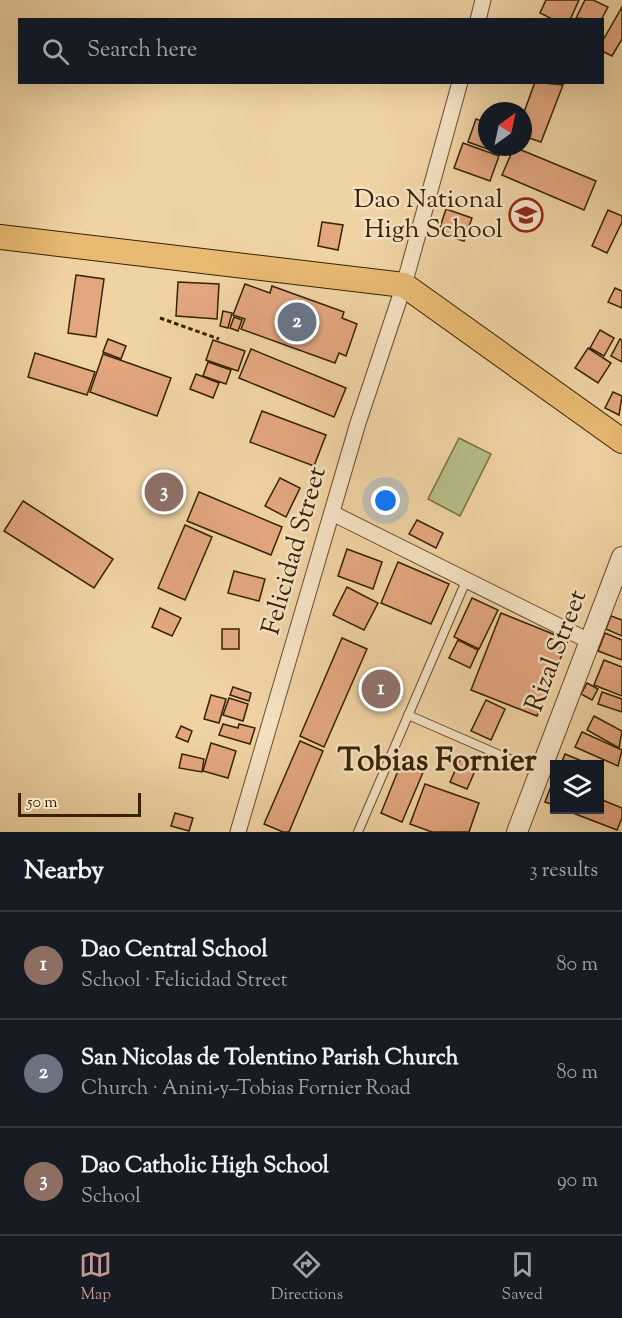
<!DOCTYPE html>
<meta charset="utf-8">
<style>
body{margin:0;font-family:"Sorts Mill Goudy",serif;background:#242831;color:#f1f3f6}
.controls{position:absolute;right:18px;bottom:18px;display:grid;overflow:hidden;border-radius:0px;box-shadow:0 6px 24px #0002}
.controls button{width:54px;height:54px;display:grid;place-items:center;padding:0;border:0;border-bottom:2px solid #363941;background:#171b24;color:#f1f3f6;font:30px sans-serif}
.compass{position:absolute;left:478px;top:102px;width:54px;height:54px;border-radius:50%;background:#171b24;box-shadow:0 6px 24px #0002;rotate:33deg}
.scale{position:absolute;left:18px;bottom:15px;width:123px;box-sizing:border-box;padding-left:6px;border:3px solid #372200;border-top:0;font-size:16px;line-height:21px;white-space:nowrap;color:#372200;-webkit-text-stroke:4px #f5e2c4;paint-order:stroke}
.you{position:absolute;left:386px;top:501px;width:21px;height:21px;margin:-15px;border:4px solid #fff;border-radius:50%;background:#1a73e8;box-shadow:0 0 0 9px #1a73e833}
.badge{display:grid;place-items:center;width:39px;height:39px;border-radius:50%;background:#c59692;color:#fff;font-size:20px;font-weight:700}
.pin{position:absolute;translate:-50% -50%;border:3px solid #fff;box-shadow:0 2px 6px #0006}
.list{margin:0;padding:0;list-style:none}
h2{display:flex;justify-content:space-between;align-items:center;height:78px;margin:0;padding:0 24px;font-size:26px}
h2 small{font-size:20px;font-weight:400;color:#9ea1a6}
.list li{display:grid;grid-template-columns:39px 1fr auto;gap:18px;align-items:center;box-sizing:border-box;height:108px;padding:0 24px;border-top:2px solid #363941}
.list b{display:block;font-size:22px;white-space:nowrap}
.list p{margin:0;font-size:20px;white-space:nowrap;color:#9ea1a6}
.list em{font-size:20px;font-style:normal;color:#9ea1a6}
.icon{flex:none;width:33px;height:33px;fill:none;stroke:currentColor;stroke-width:2;stroke-linecap:round;stroke-linejoin:round}
.map{position:relative;flex:none;width:622px;height:832px;overflow:hidden}
.search{position:absolute;background:#171b24;box-shadow:0 6px 24px #0002;left:18px;right:18px;top:18px;height:66px;display:flex;align-items:center;gap:15px;box-sizing:border-box;padding:0 21px;border-radius:0px;color:#9ea1a6;font-size:22px}
.sheet{height:402px;background:#171b24}
nav{display:flex;justify-content:space-around;align-items:center;box-sizing:border-box;height:84px;border-top:2px solid #363941;background:#171b24;font-size:16px;color:#9ea1a6}
nav a{display:grid;justify-items:center;gap:3px}
nav .on{color:#c59692}
.map>svg:first-child{display:block}
.green{fill:#b7bd88;stroke:#777044;stroke-width:1.5}
.building{fill:#e3a780;stroke:#372200;stroke-width:1.5}
.lines{fill:none;stroke-linecap:round;stroke-linejoin:round}
.service-casing{stroke:#654e29;stroke-width:10}
.minor-casing{stroke:#654e29;stroke-width:17}
.tertiary-casing{stroke:#654e29;stroke-width:22}
.primary-casing{stroke:#372200;stroke-width:26}
.path{stroke:#372200;stroke-width:3;stroke-dasharray:4.5 3;stroke-linecap:butt}
.service{stroke:#f5e2c4;stroke-width:8}
.minor{stroke:#f5e2c4;stroke-width:15}
.tertiary{stroke:#f5e2c4;stroke-width:20}
.primary{stroke:#e8ba72;stroke-width:24}
.labels{text-anchor:middle;dominant-baseline:central;stroke-width:5;stroke-linejoin:round;paint-order:stroke}
.poi-label{font-size:26px;fill:#372200;stroke:#f5e2c4;text-anchor:end}
.street-label{font-size:26px;fill:#372200;stroke:#f5e2c4}
.district-label{font-size:32px;font-weight:bold;fill:#372200;stroke:#f5e2c4}
</style>
<div class="map">
<svg width="622" height="832" viewBox="0 0 622 832">
<rect width="100%" height="100%" fill="#f0d3a4"/>
<filter id="stains"><feTurbulence type="fractalNoise" baseFrequency=".00333" numOctaves="4"/><feColorMatrix values="0 0 0 0 .2 0 0 0 0 .09 0 0 0 0 .02 0 0 0 .5 -.17"/></filter>
<radialGradient id="worn" r=".72"><stop offset=".6" stop-color="#630" stop-opacity="0"/><stop offset="1" stop-color="#630" stop-opacity=".3"/></radialGradient>
<!-- green -->
<polygon class="green" points="459,438 491,454 460,516 428,499"/>
<!-- building -->
<g class="building">
<polygon points="546,0 579,0 570,20 554,20 540,13"/>
<polygon points="585,0 593,0 608,7 601,20 576,18"/>
<polygon points="622,7 622,39 612,56 602,51 602,42"/>
<polygon points="535,82 563,85 541,142 523,136 523,115"/>
<polygon points="476,119 487,123 487,147 498,147 496,152 468,142"/>
<polygon points="463,143 499,156 490,181 454,168"/>
<polygon points="514,147 596,181 584,210 502,175"/>
<polygon points="446,209 472,218 464,241 438,233"/>
<polygon points="608,210 622,216 622,222 607,253 592,246"/>
<polygon points="322,222 343,225 338,250 318,246"/>
<polygon points="76,275 104,279 96,337 68,333"/>
<polygon points="178,282 219,284 217,319 176,316"/>
<polygon points="245,284 270,293 272,286 344,312 342,318 357,324 346,356 339,353 335,363 241,329 245,319 233,315"/>
<polygon points="615,288 622,291 622,308 608,302"/>
<polygon points="223,311 232,313 228,328 220,326"/>
<polygon points="234,317 242,320 238,331 230,328"/>
<polygon points="600,330 614,338 604,356 590,348"/>
<polygon points="108,339 126,346 121,359 103,352"/>
<polygon points="620,339 622,340 622,362 611,356"/>
<polygon points="213,340 245,351 238,371 206,360"/>
<polygon points="588,348 611,363 598,383 575,368"/>
<polygon points="251,349 346,388 334,417 239,378"/>
<polygon points="35,353 95,372 87,395 28,377"/>
<polygon points="103,354 171,378 157,416 90,392"/>
<polygon points="208,362 231,370 226,384 203,376"/>
<polygon points="196,374 219,383 213,398 190,389"/>
<polygon points="613,392 622,396 619,415 605,408"/>
<polygon points="262,411 326,435 314,466 250,442"/>
<polygon points="280,478 300,488 286,517 265,506"/>
<polygon points="199,492 282,527 271,555 187,521"/>
<polygon points="23,501 113,559 94,588 4,531"/>
<polygon points="417,520 443,533 436,548 409,534"/>
<polygon points="185,525 212,537 185,600 158,588"/>
<polygon points="347,549 382,562 373,589 338,576"/>
<polygon points="398,562 449,584 431,624 381,603"/>
<polygon points="234,571 265,579 259,601 228,593"/>
<polygon points="347,587 378,603 364,630 333,615"/>
<polygon points="472,598 498,610 479,649 454,637"/>
<polygon points="160,608 181,618 172,636 152,627"/>
<polygon points="501,613 568,640 537,716 471,690"/>
<polygon points="611,616 622,620 622,636 606,629"/>
<rect x="222" y="629" width="17" height="20"/>
<polygon points="605,633 622,640 622,660 598,651"/>
<polygon points="342,638 367,649 324,747 300,736"/>
<polygon points="458,640 478,650 470,668 449,658"/>
<polygon points="604,660 622,667 622,696 594,685"/>
<polygon points="587,683 598,689 592,700 581,694"/>
<polygon points="233,687 251,693 249,701 230,695"/>
<polygon points="602,692 622,699 622,712 598,704"/>
<polygon points="211,695 226,699 219,723 204,719"/>
<polygon points="229,698 248,704 243,721 223,715"/>
<polygon points="486,700 505,709 491,740 471,731"/>
<polygon points="594,716 622,731 619,748 587,730"/>
<polygon points="223,724 238,728 239,724 255,728 250,744 219,735"/>
<polygon points="181,726 192,731 188,742 176,737"/>
<polygon points="582,732 622,750 618,766 575,747"/>
<polygon points="300,741 323,751 289,832 283,832 264,824"/>
<polygon points="211,743 236,751 228,778 203,771"/>
<polygon points="182,754 204,759 202,772 179,768"/>
<polygon points="565,754 589,764 561,764"/>
<polygon points="461,757 478,764 467,789 450,782"/>
<polygon points="402,761 424,770 402,822 381,813"/>
<polygon points="553,781 554,781 554,805 545,802"/>
<polygon points="425,784 479,803 469,832 432,832 410,824"/>
<polygon points="600,799 622,808 622,818 617,830 565,810 600,810"/>
<polygon points="175,813 193,818 189,831 171,826"/>
</g>
<g class="lines">
<defs>
<g id="service">
<polyline points="408,715 539,772"/>
<polyline points="358,832 466,581"/>
</g>
<g id="minor">
<polyline points="478,20 483,0"/>
<polyline points="332,513 589,641"/>
<polyline points="238,832 358,423 404,285 460,82"/>
</g>
<polyline id="tertiary" points="517,832 622,557"/>
<polyline id="primary" points="0,237 404,285 622,441"/>
</defs>
<!-- service casing -->
<use href="#service" class="service-casing"/>
<!-- minor casing -->
<use href="#minor" class="minor-casing"/>
<!-- tertiary casing -->
<use href="#tertiary" class="tertiary-casing"/>
<!-- primary casing -->
<use href="#primary" class="primary-casing"/>
<!-- path -->
<polyline class="path" points="160,318 219,339"/>
<!-- service -->
<use href="#service" class="service"/>
<!-- minor -->
<use href="#minor" class="minor"/>
<!-- tertiary -->
<use href="#tertiary" class="tertiary"/>
<!-- primary -->
<use href="#primary" class="primary"/>
</g>
<!-- icons -->
<defs>
<symbol id="school-ring" viewBox="-11 -11 22 22"><circle r="9.5" fill="#f5e2c4" stroke="#8f2418" stroke-width="1.5"/><path d="M0-5L7-2L0 1L-7-2ZM-4 1L0 2.5L4 1V4Q0 6-4 4Z" fill="#8f2418"/></symbol>
</defs>
<g fill-rule="evenodd">
<use href="#school-ring" x="507" y="196" width="38" height="38"/>
</g>
<g class="labels">
<!-- poi labels -->
<g class="poi-label">
<text x="503" y="200">Dao National<tspan x="503" dy="30">High School</tspan></text>
</g>
<!-- street labels -->
<g class="street-label">
<text transform="translate(295 551) rotate(-74)">Felicidad Street</text>
<text transform="translate(557 651) rotate(-69)">Rizal Street</text>
</g>
<!-- district labels -->
<g class="district-label">
<text x="437" y="762">Tobias Fornier</text>
</g>
</g>
<rect width="100%" height="100%" filter="url(#stains)"/>
<rect width="100%" height="100%" fill="url(#worn)"/>
</svg>
<div class="controls">
<button><svg class="icon" aria-label="layers" viewBox="0 0 24 24"><path d="M12 4l9 5-9 5-9-5zM3 14l9 5 9-5"/></svg></button>
</div>
<svg class="compass" viewBox="-18 -18 36 36"><path d="M0-13l5 13h-10z" fill="#e53935"/><path d="M0 13l5-13h-10z" fill="#9ea1a6"/></svg>
<div class="scale">50 m</div>
<div class="you"></div>
<div class="pin badge" style="left:381px;top:689px;background:#8d6e63">1</div>
<div class="pin badge" style="left:297px;top:322px;background:#6b7280">2</div>
<div class="pin badge" style="left:164px;top:492px;background:#8d6e63">3</div>
<div class="search"><svg class="icon" aria-label="search" viewBox="0 0 24 24"><circle cx="10" cy="10" r="6"/><path d="M15 15l6 6"/></svg>Search here</div>
</div>
<section class="sheet">
<h2>Nearby<small>3 results</small></h2>
<ul class="list">
<li><span class="badge" style="background:#8d6e63">1</span><div><b>Dao Central School</b><p>School · Felicidad Street</p></div><em>80 m</em></li>
<li><span class="badge" style="background:#6b7280">2</span><div><b>San Nicolas de Tolentino Parish Church</b><p>Church · Anini-y–Tobias Fornier Road</p></div><em>80 m</em></li>
<li><span class="badge" style="background:#8d6e63">3</span><div><b>Dao Catholic High School</b><p>School</p></div><em>90 m</em></li>
</ul>
</section>
<nav>
<a class="on"><svg class="icon" aria-label="map" viewBox="0 0 24 24"><path d="M3 6l6-2 6 2 6-2v14l-6 2-6-2-6 2zM9 4v14M15 6v14"/></svg>Map</a>
<a><svg class="icon" aria-label="directions" viewBox="0 0 24 24"><path d="M12 3l9 9-9 9-9-9zM9 14v-3h6M13 9l2 2-2 2"/></svg>Directions</a>
<a><svg class="icon" aria-label="saved" viewBox="0 0 24 24"><path d="M7 4h10v16l-5-4-5 4z"/></svg>Saved</a>
</nav>
